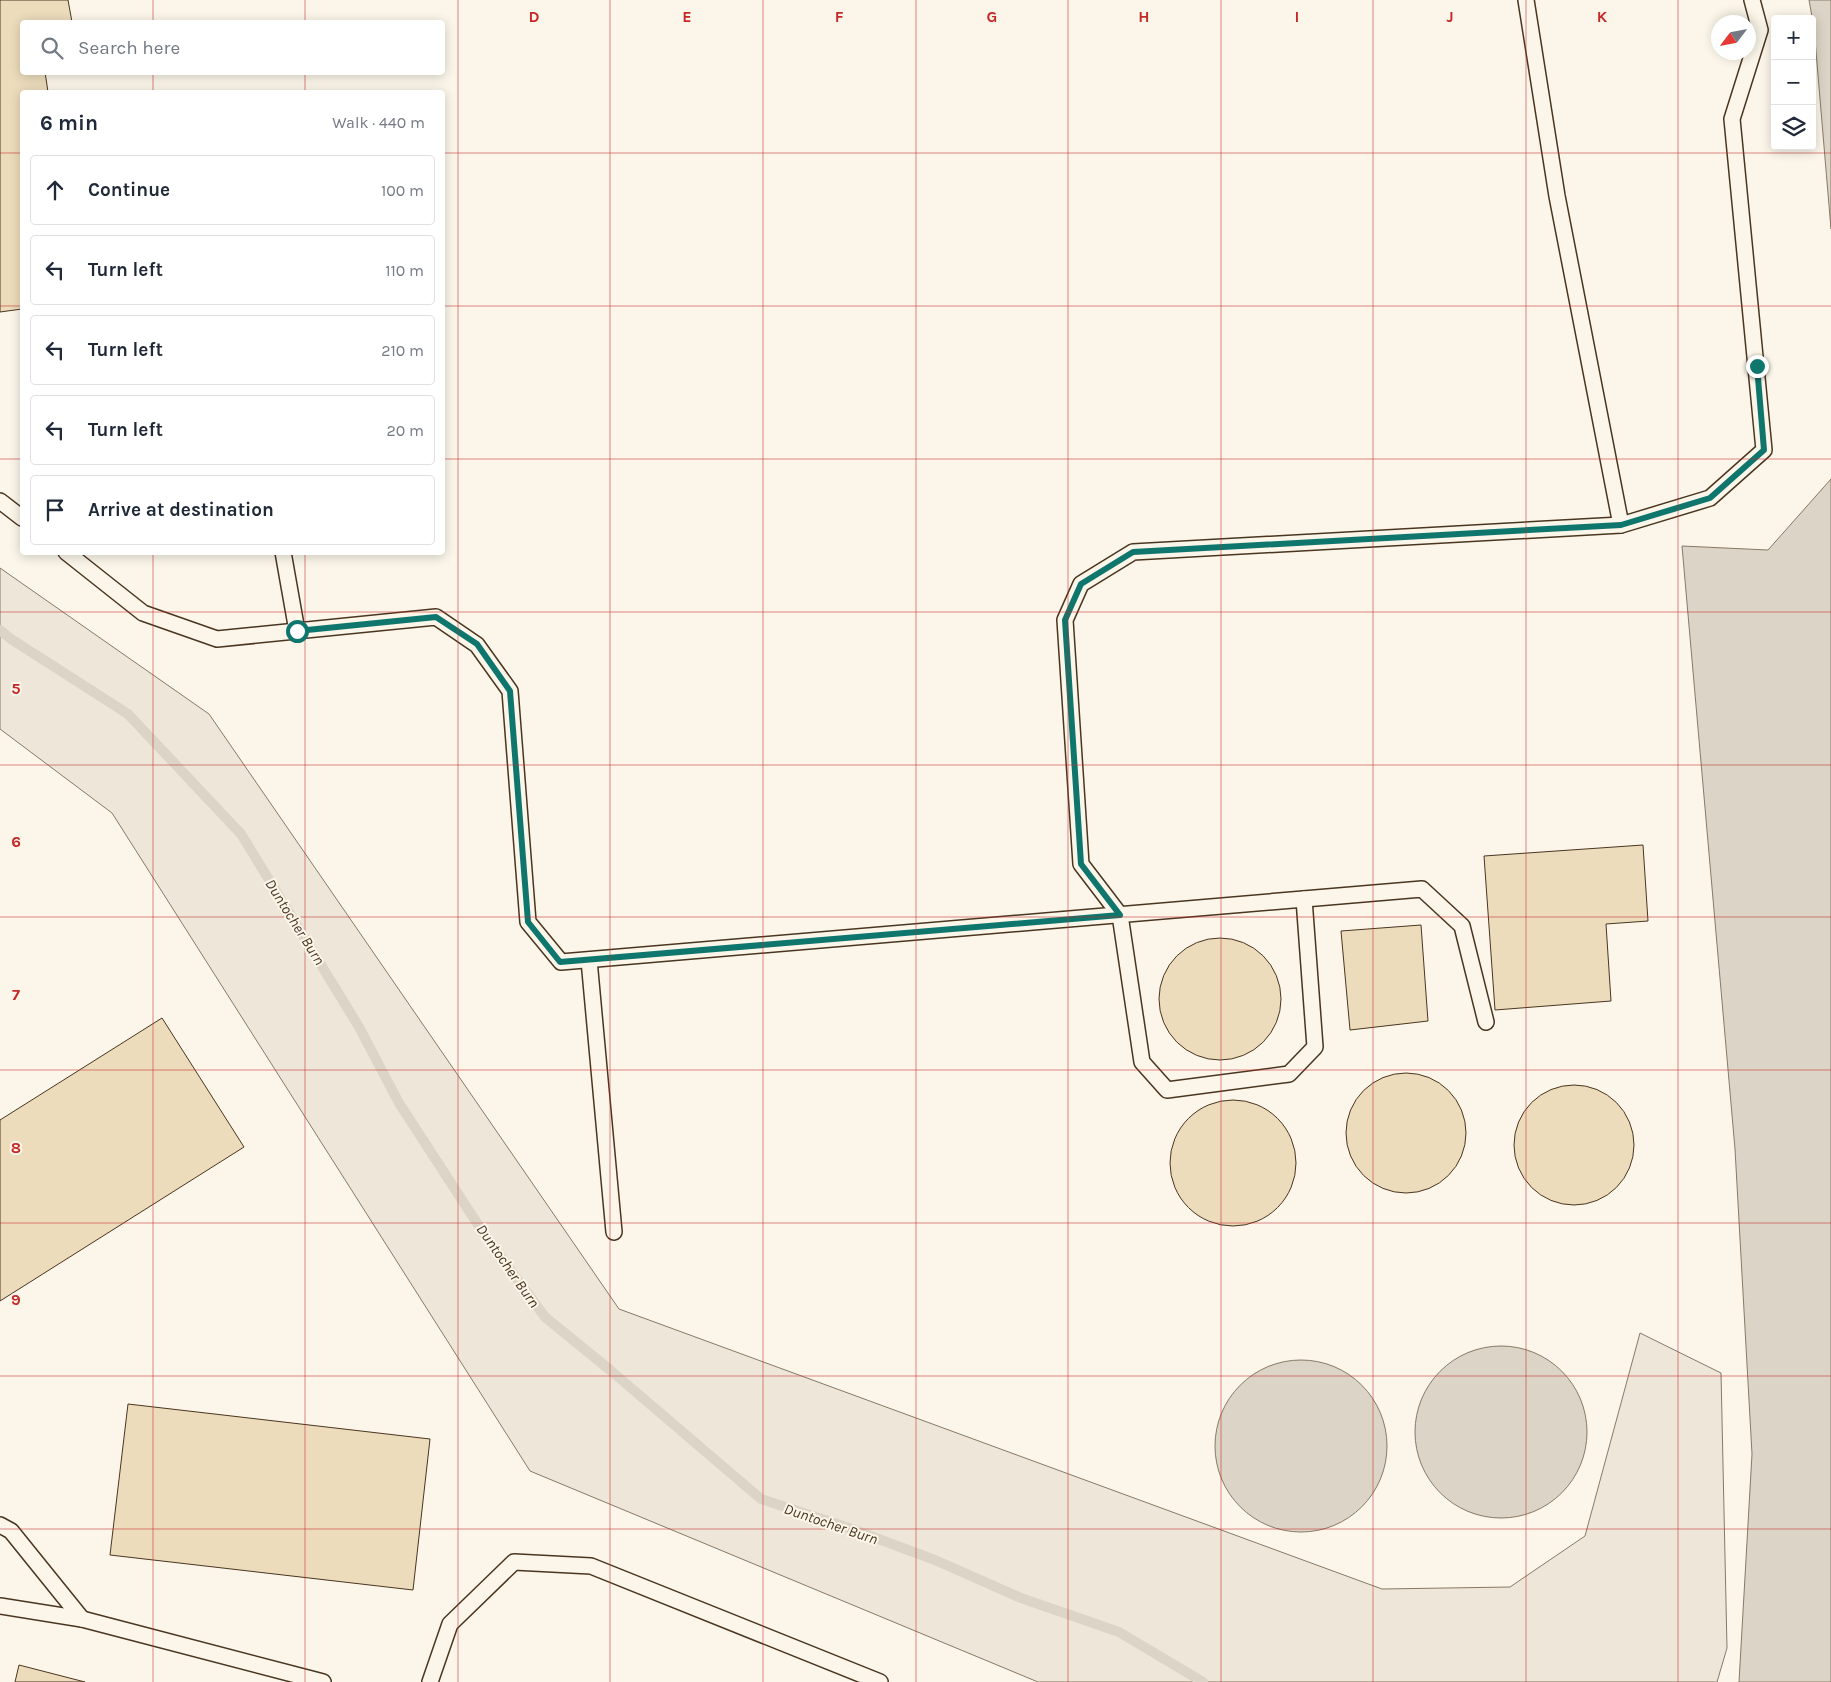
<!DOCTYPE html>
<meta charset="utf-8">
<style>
body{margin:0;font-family:Karla,sans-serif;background:#f6f6f7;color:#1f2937}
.controls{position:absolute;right:15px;top:15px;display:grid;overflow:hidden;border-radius:5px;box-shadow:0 2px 12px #0003}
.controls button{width:45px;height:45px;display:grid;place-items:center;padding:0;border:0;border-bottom:1px solid #e0e1e3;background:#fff;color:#1f2937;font:25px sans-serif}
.compass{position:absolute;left:1711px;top:15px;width:45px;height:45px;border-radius:50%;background:#fff;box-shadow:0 2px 12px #0003;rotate:238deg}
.stop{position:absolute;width:15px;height:15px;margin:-11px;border:4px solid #0f766e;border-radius:50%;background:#fff}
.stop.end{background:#0f766e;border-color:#fff;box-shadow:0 1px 5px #0008}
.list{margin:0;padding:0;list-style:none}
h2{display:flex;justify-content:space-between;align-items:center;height:65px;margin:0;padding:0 20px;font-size:21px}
h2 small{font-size:16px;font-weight:400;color:#747a83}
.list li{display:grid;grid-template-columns:32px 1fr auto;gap:15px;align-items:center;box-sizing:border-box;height:70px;margin:0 10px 10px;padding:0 10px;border:1px solid #e0e1e3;border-radius:5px}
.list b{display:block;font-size:19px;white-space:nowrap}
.list em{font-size:16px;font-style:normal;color:#747a83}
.icon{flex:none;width:28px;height:28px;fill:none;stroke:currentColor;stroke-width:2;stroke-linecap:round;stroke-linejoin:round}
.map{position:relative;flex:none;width:1831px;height:1682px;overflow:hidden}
.search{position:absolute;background:#fff;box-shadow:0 2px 12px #0003;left:20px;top:20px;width:425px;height:55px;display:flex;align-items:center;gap:12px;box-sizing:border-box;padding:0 18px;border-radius:5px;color:#747a83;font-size:19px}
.panel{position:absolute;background:#fff;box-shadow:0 2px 12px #0003;left:20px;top:90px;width:425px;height:465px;border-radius:5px}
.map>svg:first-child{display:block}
.green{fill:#ede6d9;stroke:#887966}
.water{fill:#dcd4c6;stroke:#887966}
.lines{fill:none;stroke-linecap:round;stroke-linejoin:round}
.stream{stroke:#dcd4c6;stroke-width:10}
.building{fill:#ecdcbc;stroke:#4a3520}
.lane-casing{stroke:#4a3520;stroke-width:18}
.lane{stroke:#fbf6e9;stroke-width:15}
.route{stroke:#0f766e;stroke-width:6}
.grid{fill:none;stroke:#c62828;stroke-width:1;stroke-opacity:0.55}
.labels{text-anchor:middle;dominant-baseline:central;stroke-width:4;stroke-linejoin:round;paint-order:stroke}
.water-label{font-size:15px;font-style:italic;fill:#4a3520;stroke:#fbf6e9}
.grid-label{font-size:16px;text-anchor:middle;font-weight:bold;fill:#c62828;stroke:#fbf6e9;stroke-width:4;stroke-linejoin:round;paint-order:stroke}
</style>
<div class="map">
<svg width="1831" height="1682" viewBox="0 0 1831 1682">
<rect width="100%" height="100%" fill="#fbf6e9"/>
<!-- green -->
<polygon class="green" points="0,568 209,714 619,1309 1382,1589 1510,1587 1585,1536 1640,1333 1721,1373 1727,1648 1717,1682 1038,1682 530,1471 112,813 0,729"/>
<!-- water -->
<g class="water">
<polygon points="1809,0 1831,0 1831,229 1814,28"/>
<polygon points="1831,479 1831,1682 1739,1682 1752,1454 1735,1149 1682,546 1768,550"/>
<circle cx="1501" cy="1432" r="86"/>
<circle cx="1301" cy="1446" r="86"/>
</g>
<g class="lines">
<!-- stream -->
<polyline class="stream" points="0,630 11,639 128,714 241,834 359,1027 399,1103 486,1237 545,1317 610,1370 761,1499 849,1528 935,1560 1021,1598 1119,1632 1203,1682"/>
</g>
<!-- building -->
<g class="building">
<polygon points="0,0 68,0 72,22 22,22 22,72 45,72 48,92 22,92 22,309 0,312"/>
<polygon points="1643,845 1648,921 1606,924 1611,1001 1495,1010 1484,856"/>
<polygon points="1421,925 1428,1021 1350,1030 1341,931"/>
<circle cx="1220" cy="999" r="61"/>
<polygon points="162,1018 244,1147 0,1301 0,1120"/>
<circle cx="1406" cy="1133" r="60"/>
<circle cx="1574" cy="1145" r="60"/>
<circle cx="1233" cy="1163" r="63"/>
<polygon points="128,1404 430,1439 413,1590 110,1555"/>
<polygon points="19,1665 85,1682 15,1682"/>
</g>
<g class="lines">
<defs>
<g id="lane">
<polyline points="1526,0 1557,196 1621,525"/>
<polyline points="0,501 22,518"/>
<polyline points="66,552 143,613 217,639 436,617 477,645 510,691 528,922 561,962 1422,889 1462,926 1486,1022"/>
<polyline points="283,552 297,631"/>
<polyline points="1304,899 1315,1047 1289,1074 1167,1090 1142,1062 1120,915 1081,864 1065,620 1081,584 1133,552 1621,525 1710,498 1764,450 1732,119 1760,30 1752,0"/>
<polyline points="589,960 614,1232"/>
<polyline points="0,1525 11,1531 82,1619"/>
<polyline points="0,1606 82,1619 323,1682"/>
<polyline points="430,1682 450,1624 514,1562 591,1566 880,1682"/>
</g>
</defs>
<!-- lane casing -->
<use href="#lane" class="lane-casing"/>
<!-- lane -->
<use href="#lane" class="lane"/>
</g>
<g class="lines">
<!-- route -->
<polyline class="route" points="297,631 436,617 477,644 510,691 528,922 560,962 1120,915 1081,864 1065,620 1081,584 1133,552 1621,525 1710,498 1764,450 1757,366"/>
</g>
<!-- grid -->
<path class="grid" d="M153,0V22M305,0V22M458,0V1682M610,0V1682M763,0V1682M916,0V1682M1068,0V1682M1221,0V1682M1373,0V1682M1526,0V1682M1678,0V1682M153,72V92M305,72V92M0,153H22M442,153H1831M0,306H22M442,306H1831M0,459H22M442,459H1831M153,552V1682M305,552V1682M0,612H1831M0,765H1831M0,917H1831M0,1070H1831M0,1223H1831M0,1376H1831M0,1529H1831"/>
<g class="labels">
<!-- water labels -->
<g class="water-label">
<text transform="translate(295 922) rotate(58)">Duntocher Burn</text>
<text transform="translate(508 1266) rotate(55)">Duntocher Burn</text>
<text transform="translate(831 1524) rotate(19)">Duntocher Burn</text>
</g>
</g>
<g class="grid-label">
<text x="534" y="22">D</text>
<text x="687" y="22">E</text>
<text x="839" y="22">F</text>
<text x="992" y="22">G</text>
<text x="1144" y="22">H</text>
<text x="1297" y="22">I</text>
<text x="1450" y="22">J</text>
<text x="1602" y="22">K</text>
<text x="16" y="694">5</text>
<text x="16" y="847">6</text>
<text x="16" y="1000">7</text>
<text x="16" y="1153">8</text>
<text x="16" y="1305">9</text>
</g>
</svg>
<div class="controls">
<button>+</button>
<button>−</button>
<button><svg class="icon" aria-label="layers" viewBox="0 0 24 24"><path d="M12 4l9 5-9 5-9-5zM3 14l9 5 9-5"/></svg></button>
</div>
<svg class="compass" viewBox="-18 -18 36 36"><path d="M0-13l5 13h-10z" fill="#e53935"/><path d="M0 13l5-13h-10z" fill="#747a83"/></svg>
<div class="stop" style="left:297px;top:631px"></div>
<div class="stop end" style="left:1757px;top:366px"></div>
<div class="search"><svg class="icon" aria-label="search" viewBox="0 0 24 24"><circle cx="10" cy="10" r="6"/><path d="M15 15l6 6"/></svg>Search here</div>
<section class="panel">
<h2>6 min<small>Walk · 440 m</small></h2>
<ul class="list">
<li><svg class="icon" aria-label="ahead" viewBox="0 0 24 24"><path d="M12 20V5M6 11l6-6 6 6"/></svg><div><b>Continue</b></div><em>100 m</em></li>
<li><svg class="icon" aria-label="left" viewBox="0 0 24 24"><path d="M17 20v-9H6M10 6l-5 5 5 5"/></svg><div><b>Turn left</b></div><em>110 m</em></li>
<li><svg class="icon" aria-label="left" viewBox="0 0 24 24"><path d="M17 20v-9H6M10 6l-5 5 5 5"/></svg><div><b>Turn left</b></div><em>210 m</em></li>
<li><svg class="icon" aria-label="left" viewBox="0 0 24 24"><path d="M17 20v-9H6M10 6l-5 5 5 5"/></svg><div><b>Turn left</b></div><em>20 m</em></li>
<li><svg class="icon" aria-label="arrive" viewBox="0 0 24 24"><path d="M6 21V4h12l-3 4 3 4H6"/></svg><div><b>Arrive at destination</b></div></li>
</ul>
</section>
</div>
